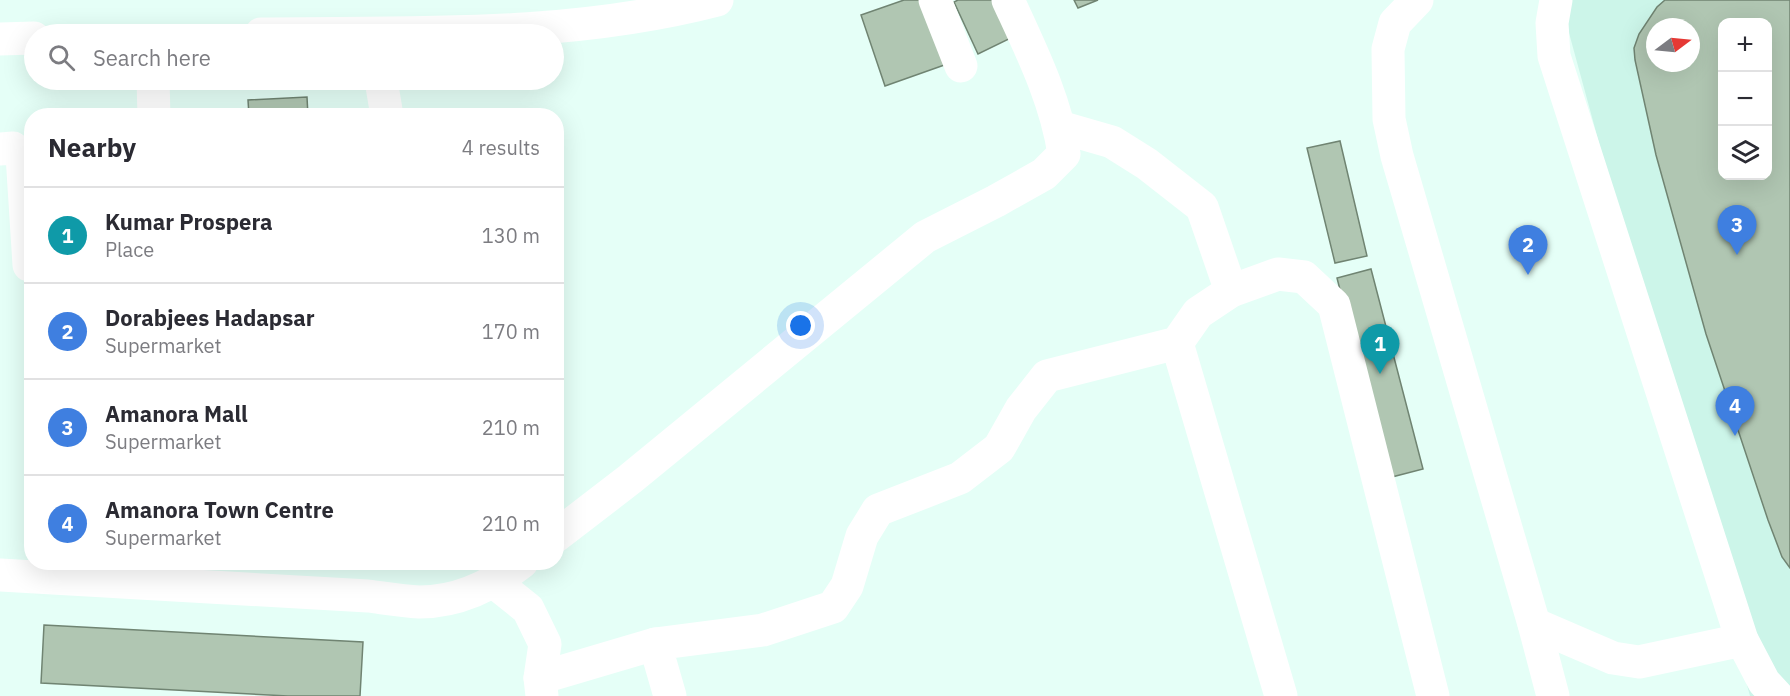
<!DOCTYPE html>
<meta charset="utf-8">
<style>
body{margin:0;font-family:"IBM Plex Sans",sans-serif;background:#f2f2f3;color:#2b2b33}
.controls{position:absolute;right:18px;top:18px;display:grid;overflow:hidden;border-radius:12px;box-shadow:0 6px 24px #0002}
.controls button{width:54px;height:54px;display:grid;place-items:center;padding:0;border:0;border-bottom:2px solid #e1e1e2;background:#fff;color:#2b2b33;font:30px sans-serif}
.compass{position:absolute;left:1646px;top:18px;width:54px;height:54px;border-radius:50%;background:#fff;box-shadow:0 6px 24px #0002;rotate:74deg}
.you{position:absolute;left:801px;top:326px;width:21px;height:21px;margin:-15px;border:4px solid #fff;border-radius:50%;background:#1a73e8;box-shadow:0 0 0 9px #1a73e833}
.badge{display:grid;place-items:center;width:39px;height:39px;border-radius:50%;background:#d93025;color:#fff;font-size:20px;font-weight:700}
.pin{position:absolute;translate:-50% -50px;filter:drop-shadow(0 2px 3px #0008)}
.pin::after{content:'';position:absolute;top:32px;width:21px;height:18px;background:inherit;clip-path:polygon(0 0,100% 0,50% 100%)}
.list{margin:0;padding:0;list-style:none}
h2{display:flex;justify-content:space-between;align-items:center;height:78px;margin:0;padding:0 24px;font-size:26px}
h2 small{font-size:20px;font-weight:400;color:#7c7c81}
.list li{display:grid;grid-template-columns:39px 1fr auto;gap:18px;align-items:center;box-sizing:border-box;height:96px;padding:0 24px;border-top:2px solid #e1e1e2}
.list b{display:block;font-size:22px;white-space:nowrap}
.list p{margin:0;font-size:20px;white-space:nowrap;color:#7c7c81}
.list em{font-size:20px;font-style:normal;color:#7c7c81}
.icon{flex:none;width:33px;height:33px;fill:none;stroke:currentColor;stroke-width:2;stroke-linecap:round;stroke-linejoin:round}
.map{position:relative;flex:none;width:1790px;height:696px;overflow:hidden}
.search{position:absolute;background:#fff;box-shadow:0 6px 24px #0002;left:24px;top:24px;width:540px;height:66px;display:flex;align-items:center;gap:15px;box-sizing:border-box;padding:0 21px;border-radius:33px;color:#7c7c81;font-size:22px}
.panel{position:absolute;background:#fff;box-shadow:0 6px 24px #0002;left:24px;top:108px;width:540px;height:462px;border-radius:24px}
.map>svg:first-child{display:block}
.built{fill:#ccf5e9;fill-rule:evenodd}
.building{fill:#b0c6b2;stroke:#708472;stroke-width:1.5;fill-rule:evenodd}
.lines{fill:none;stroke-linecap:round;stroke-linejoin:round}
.minor{stroke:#fff;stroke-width:33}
.highway{stroke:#fff;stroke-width:33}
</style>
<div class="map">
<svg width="1790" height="696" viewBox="0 0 1790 696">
<rect width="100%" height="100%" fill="#e5fff7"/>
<!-- built -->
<path class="built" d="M1560,0H1790V696H1750ZM1722,22H1768V176H1722ZM1655,27H1691V63H1655Z"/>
<!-- building -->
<g class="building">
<polygon points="904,0 928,0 950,63 885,86 861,15"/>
<polygon points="958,0 999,0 1015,36 978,54 954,2"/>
<polygon points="1074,0 1098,0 1078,8"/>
<path d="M1665,0H1790V568L1782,557L1768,520L1706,334L1656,155L1635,60L1634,48L1639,34L1657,7ZM1722,22H1768V176H1722ZM1655,27H1691V63H1655Z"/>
<polygon points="307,97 308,116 249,116 248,100"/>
<polygon points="1340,141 1367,256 1335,263 1307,148"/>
<polygon points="1371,269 1423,469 1388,478 1337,278"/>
<polygon points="44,625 363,642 360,696 288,696 41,683"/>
</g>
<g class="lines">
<!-- minor -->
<g class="minor">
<polyline points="935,0 961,66"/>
<polyline points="1417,0 1395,23 1388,49 1389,119 1397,156 1534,624 1553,696"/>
<polyline points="1556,0 1552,23 1554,56 1742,640 1764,682 1777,696"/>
<polyline points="153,80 154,116"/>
<polyline points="381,80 387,116"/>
<polyline points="1060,127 1112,142 1147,164 1202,207 1231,291"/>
<polyline points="0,149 13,148 22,155 29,265"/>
<polyline points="1177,343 1281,696"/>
<path d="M556,536L630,479L925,237L996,201L1044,174L1064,154C1056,100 1031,50 1008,0"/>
<path d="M0,575L368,596C384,598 402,601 419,602C457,602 493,585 522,562"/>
<polyline points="493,581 528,609 545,644 540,678 542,696"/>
<polyline points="1534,624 1613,658 1639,662 1742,640"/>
<polyline points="540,678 655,644"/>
<polyline points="670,696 655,644 763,630 833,607 847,586 862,536 878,510 960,478 999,448 1021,409 1047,376 1177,343 1198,313 1231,291 1278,274 1304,277 1334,305 1433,696"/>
</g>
<!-- highway -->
<g class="highway">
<path d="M261,34C414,32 567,39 717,0"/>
<polyline points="0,39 34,38"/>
</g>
</g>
</svg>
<div class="controls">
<button>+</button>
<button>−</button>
<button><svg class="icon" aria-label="layers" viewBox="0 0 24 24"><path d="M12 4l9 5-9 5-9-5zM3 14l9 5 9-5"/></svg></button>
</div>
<svg class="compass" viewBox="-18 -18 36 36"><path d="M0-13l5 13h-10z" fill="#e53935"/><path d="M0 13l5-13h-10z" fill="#7c7c81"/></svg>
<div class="you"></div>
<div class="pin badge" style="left:1380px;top:374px;background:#0f9aa8">1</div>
<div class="pin badge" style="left:1528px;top:275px;background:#3f7fe0">2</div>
<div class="pin badge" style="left:1737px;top:255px;background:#3f7fe0">3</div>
<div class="pin badge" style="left:1735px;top:436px;background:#3f7fe0">4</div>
<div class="search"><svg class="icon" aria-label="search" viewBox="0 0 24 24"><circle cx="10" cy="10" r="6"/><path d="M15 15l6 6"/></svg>Search here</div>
<section class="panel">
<h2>Nearby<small>4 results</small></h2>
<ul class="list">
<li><span class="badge" style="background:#0f9aa8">1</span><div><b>Kumar Prospera</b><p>Place</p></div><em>130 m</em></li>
<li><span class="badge" style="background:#3f7fe0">2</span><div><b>Dorabjees Hadapsar</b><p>Supermarket</p></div><em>170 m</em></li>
<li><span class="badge" style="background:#3f7fe0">3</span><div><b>Amanora Mall</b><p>Supermarket</p></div><em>210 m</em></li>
<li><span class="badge" style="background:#3f7fe0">4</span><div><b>Amanora Town Centre</b><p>Supermarket</p></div><em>210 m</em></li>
</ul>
</section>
</div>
